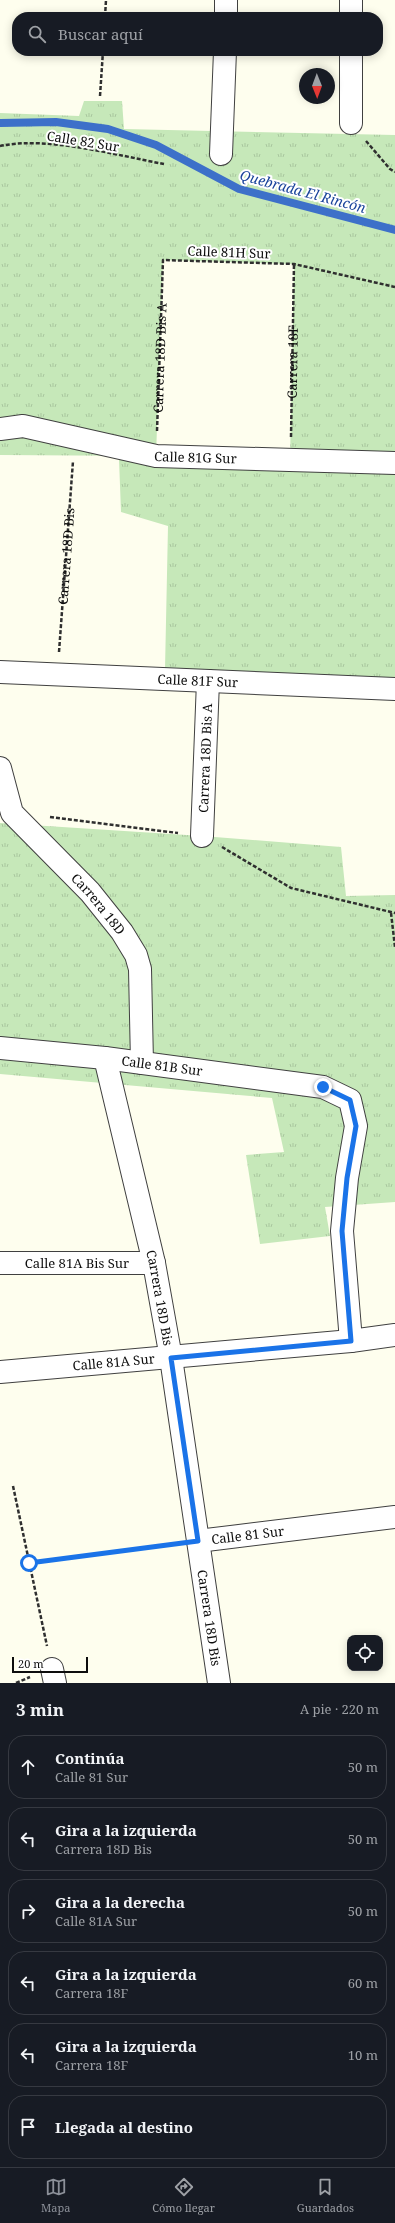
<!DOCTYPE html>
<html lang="es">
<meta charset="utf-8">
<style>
body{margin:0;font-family:"Noto Serif",serif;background:#20242c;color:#f1f3f6}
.controls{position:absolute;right:12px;bottom:12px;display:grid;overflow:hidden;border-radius:8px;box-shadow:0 2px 10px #0003}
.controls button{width:36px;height:36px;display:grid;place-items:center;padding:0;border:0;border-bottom:1px solid #363941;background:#171b24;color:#f1f3f6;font:20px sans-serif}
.compass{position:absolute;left:299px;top:68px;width:36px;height:36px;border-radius:50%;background:#171b24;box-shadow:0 2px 10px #0003;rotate:179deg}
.scale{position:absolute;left:12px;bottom:10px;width:76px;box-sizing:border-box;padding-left:4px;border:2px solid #0d0d0d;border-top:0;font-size:11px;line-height:14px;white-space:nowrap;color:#0d0d0d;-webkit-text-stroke:3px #fff;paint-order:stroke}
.stop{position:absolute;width:12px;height:12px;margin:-9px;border:3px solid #1a73e8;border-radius:50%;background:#fff}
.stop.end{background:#1a73e8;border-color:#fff;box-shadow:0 1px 4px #0008}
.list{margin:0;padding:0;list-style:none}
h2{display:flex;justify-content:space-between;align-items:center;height:52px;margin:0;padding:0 16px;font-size:17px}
h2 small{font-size:13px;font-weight:400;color:#9ea1a6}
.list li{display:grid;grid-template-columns:26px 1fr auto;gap:12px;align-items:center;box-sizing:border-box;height:64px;margin:0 8px 8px;padding:0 8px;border:1px solid #363941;border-radius:16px}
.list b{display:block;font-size:15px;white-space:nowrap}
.list p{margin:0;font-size:13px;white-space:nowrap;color:#9ea1a6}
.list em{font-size:13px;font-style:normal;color:#9ea1a6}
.icon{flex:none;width:22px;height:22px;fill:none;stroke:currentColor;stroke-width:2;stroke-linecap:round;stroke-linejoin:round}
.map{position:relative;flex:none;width:395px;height:1683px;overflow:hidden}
.search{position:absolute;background:#171b24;box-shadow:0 2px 10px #0003;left:12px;right:12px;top:12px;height:44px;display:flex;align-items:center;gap:10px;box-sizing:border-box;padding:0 14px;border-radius:16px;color:#9ea1a6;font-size:15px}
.sheet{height:484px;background:#171b24}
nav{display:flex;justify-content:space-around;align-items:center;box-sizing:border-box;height:56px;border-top:1px solid #363941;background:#171b24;font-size:11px;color:#9ea1a6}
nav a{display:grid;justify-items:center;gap:2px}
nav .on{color:#8c9099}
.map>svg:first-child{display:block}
.grass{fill:url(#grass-tufts);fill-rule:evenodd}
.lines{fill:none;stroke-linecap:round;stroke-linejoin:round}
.stream{stroke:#3d70c9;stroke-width:8}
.minor-casing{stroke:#404040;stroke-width:24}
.path{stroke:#2f2f2f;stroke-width:2.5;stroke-dasharray:4 2;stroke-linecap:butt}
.minor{stroke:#fff;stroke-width:22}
.route{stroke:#1a73e8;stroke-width:5}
.labels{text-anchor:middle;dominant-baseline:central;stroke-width:4;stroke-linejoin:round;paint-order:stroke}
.street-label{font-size:13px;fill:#0d0d0d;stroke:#fff}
.water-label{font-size:14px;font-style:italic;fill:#1a449b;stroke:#fff}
</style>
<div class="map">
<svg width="395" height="1683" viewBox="0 0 395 1683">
<defs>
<pattern id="grass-tufts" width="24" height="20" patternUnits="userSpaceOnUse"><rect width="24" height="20" fill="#c6e8b9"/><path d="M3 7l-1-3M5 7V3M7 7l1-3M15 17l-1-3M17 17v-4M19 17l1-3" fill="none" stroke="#a9c69e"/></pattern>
</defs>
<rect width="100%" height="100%" fill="#fefeee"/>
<!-- grass -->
<g class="grass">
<path d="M84,101H122L124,129L395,135V678L165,669L168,526L121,512L119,459L151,456L0,455V113L79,116ZM163,260L294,264L290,460L156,456Z"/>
<polygon points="0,823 202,836 341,847 346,896 395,895 395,1202 325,1207 330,1236 260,1244 246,1155 284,1152 272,1098 0,1074"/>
</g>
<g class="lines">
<!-- stream -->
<polyline class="stream" points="0,123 56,122 108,129 156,145 239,189 395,230"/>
<defs>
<g id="minor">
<polyline points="351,0 351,17"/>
<polyline points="226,17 226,0"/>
<polyline points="351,51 351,123"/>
<polyline points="221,154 225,51"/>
<path id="s4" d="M0,429L23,426L156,456L395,463"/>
<path id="s5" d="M0,672L395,689"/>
<path id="s6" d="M0,768L12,813L90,892L122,932L136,955L140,969L142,1063"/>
<path id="s7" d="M202,836L208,681"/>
<path id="s8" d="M0,1048L105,1058L323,1087L350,1100L356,1126L347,1178L342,1231L351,1341"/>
<path id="s9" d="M105,1058L154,1263L171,1358L219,1683"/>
<path id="s10" d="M0,1263H154"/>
<path id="s11" d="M0,1372L351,1341L395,1335"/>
<path id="s12" d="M198,1541L395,1517"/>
<polyline points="52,1669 55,1683"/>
</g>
</defs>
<!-- minor casing -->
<use href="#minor" class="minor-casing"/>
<!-- path -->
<g class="path">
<polyline points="105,17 106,0"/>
<polyline points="100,96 103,51"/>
<polyline points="366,141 390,169 395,172"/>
<path d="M0,146C48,136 115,155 164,164"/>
<path id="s1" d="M157,431L163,260L294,264L395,287"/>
<path id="s2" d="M291,437L294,264"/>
<path id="s3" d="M59,652L73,461"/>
<polyline points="50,817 178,833"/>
<polyline points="222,847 291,888 395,913"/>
<polyline points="391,913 395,947"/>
<polyline points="13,1486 47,1646"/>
<polyline points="29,1563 174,1544"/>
<polyline points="16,1683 30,1677"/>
</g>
<!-- minor -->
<use href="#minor" class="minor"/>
</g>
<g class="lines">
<!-- route -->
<polyline class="route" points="29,1563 198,1541 171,1358 351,1341 342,1231 347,1178 356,1126 350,1100 323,1087"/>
</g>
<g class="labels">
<!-- street labels -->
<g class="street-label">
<text transform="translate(83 141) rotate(9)">Calle 82 Sur</text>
<text transform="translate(229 252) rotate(2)">Calle 81H Sur</text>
<text stroke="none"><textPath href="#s1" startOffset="73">Carrera 18D Bis A</textPath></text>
<text stroke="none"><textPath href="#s2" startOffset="75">Carrera 18F</textPath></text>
<text stroke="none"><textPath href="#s4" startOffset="199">Calle 81G Sur</textPath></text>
<text stroke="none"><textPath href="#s3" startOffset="96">Carrera 18D Bis</textPath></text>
<text stroke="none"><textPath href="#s5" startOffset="198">Calle 81F Sur</textPath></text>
<text stroke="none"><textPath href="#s7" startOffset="78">Carrera 18D Bis A</textPath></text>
<text stroke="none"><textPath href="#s6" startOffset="172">Carrera 18D</textPath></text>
<text stroke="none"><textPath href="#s8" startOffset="163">Calle 81B Sur</textPath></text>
<text stroke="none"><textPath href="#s10" startOffset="77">Calle 81A Bis Sur</textPath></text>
<text stroke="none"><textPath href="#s9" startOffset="246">Carrera 18D Bis</textPath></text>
<text stroke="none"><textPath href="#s11" startOffset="114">Calle 81A Sur</textPath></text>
<text stroke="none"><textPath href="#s12" startOffset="50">Calle 81 Sur</textPath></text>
<text stroke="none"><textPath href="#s9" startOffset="570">Carrera 18D Bis</textPath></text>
</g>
<!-- water labels -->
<g class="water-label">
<text transform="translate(303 191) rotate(15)">Quebrada El Rincón</text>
</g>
</g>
</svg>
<div class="controls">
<button><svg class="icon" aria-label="locate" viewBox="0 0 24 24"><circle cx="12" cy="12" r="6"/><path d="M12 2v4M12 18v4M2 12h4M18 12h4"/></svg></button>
</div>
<svg class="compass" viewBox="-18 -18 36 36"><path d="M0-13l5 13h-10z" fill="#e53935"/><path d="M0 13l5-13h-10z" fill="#9ea1a6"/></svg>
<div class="scale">20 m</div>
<div class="stop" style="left:29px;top:1563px"></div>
<div class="stop end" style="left:323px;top:1087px"></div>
<div class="search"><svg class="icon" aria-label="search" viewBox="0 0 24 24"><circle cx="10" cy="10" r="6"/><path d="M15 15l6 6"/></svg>Buscar aquí</div>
</div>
<section class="sheet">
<h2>3 min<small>A pie · 220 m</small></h2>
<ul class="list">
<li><svg class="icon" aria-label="ahead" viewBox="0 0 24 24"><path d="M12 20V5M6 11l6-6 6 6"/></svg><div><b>Continúa</b><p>Calle 81 Sur</p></div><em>50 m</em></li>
<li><svg class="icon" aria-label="left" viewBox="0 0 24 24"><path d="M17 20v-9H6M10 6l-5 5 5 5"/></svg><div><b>Gira a la izquierda</b><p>Carrera 18D Bis</p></div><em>50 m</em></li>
<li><svg class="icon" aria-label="right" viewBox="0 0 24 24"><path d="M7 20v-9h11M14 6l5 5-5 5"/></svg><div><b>Gira a la derecha</b><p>Calle 81A Sur</p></div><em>50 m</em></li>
<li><svg class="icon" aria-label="left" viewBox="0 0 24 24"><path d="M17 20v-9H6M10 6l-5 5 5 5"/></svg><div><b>Gira a la izquierda</b><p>Carrera 18F</p></div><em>60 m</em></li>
<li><svg class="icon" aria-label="left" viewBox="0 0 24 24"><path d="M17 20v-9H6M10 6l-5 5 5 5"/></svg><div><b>Gira a la izquierda</b><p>Carrera 18F</p></div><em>10 m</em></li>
<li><svg class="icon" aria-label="arrive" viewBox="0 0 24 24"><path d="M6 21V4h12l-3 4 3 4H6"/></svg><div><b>Llegada al destino</b></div></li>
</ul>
</section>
<nav>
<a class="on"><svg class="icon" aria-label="map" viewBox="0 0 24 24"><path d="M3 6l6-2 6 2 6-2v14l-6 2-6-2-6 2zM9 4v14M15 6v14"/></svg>Mapa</a>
<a><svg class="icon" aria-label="directions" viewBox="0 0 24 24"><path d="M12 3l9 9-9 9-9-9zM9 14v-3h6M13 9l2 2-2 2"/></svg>Cómo llegar</a>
<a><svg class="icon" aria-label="saved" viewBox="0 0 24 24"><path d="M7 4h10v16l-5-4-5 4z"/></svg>Guardados</a>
</nav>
